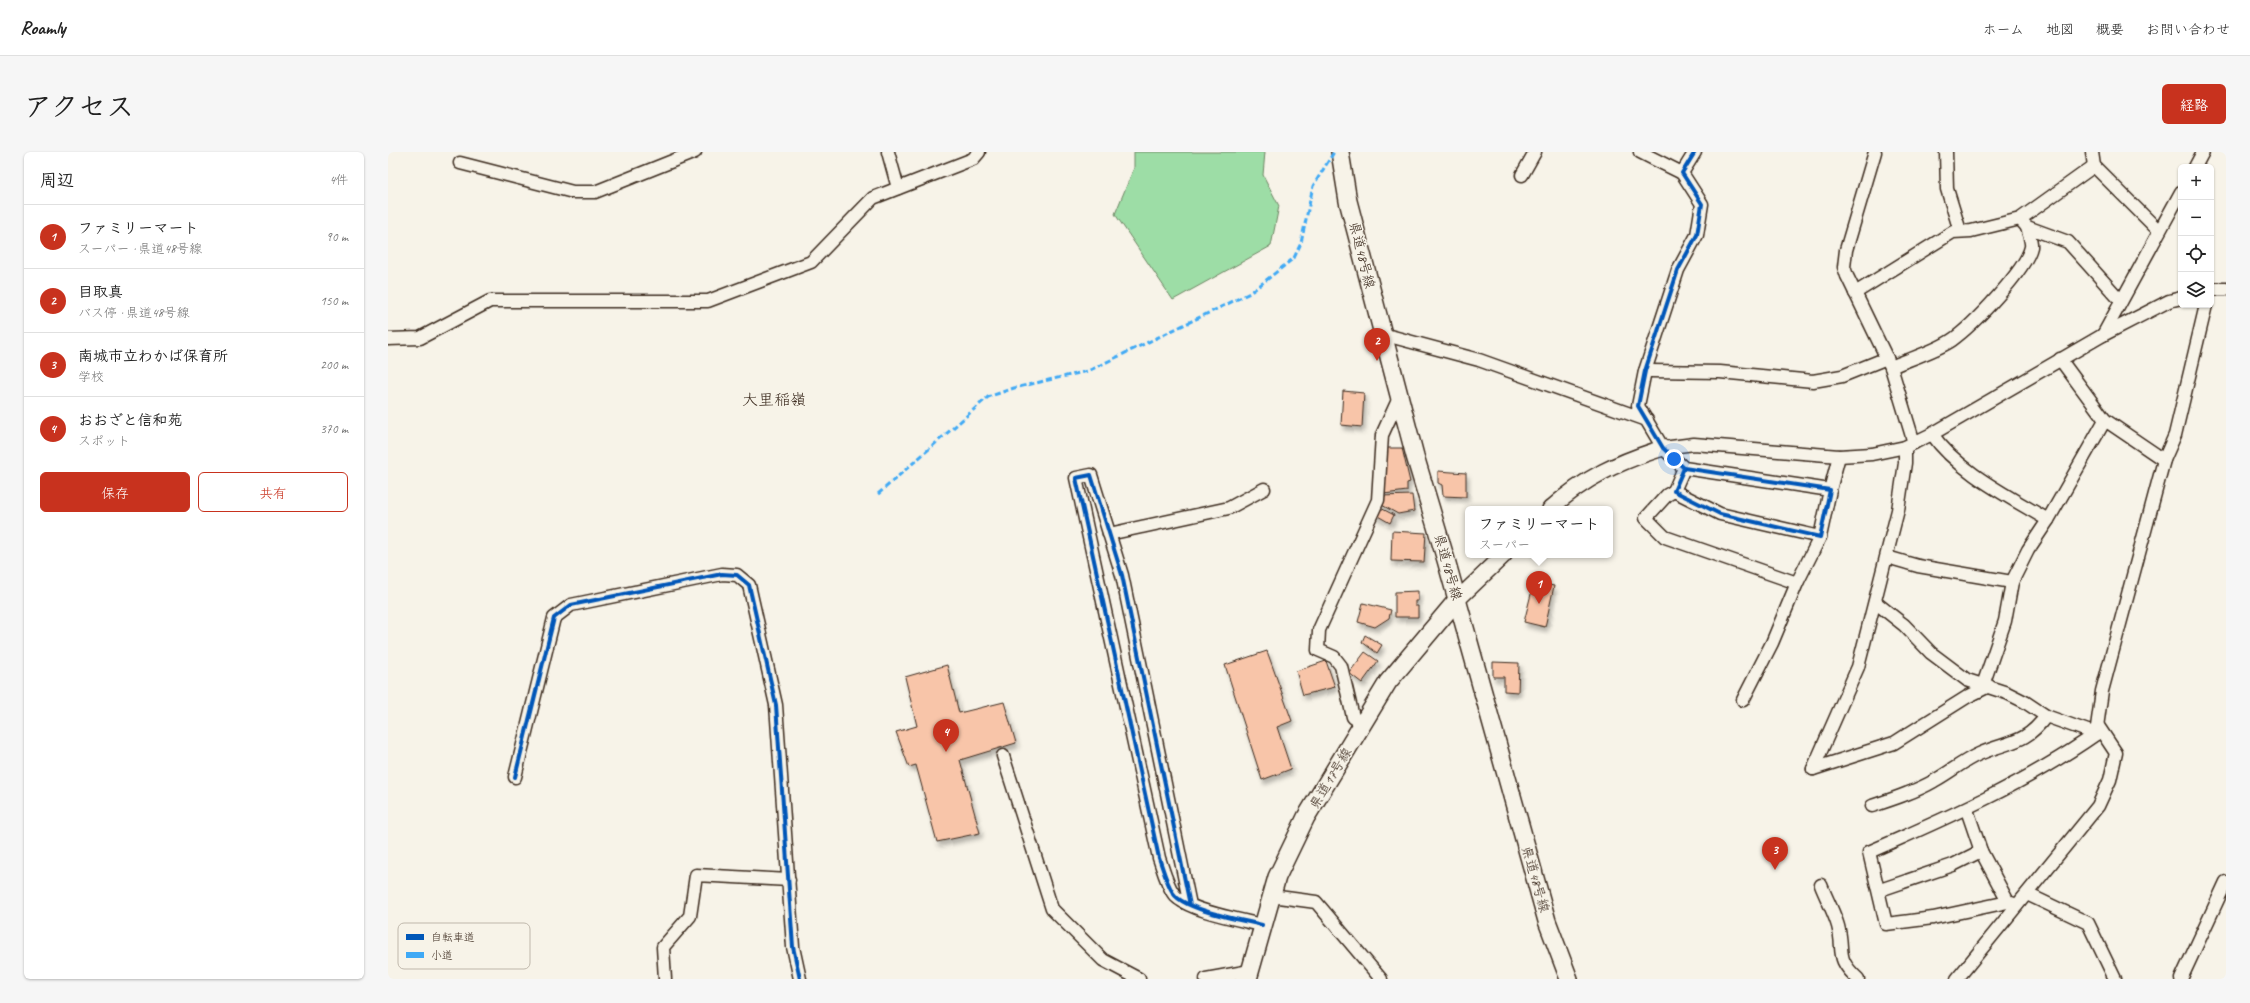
<!DOCTYPE html>
<html lang="ja">
<meta charset="utf-8">
<style>
body{margin:0;font-family:Caveat,"Klee One",sans-serif;background:#f6f6f6;color:#222}
.controls{position:absolute;right:12px;top:12px;display:grid;overflow:hidden;border-radius:6px;box-shadow:0 1px 3px #0004}
.controls button{width:36px;height:36px;display:grid;place-items:center;padding:0;border:0;border-bottom:1px solid #e0e0e0;background:#fff;color:#222;font:20px sans-serif}
.you{position:absolute;left:1286px;top:307px;width:14px;height:14px;margin:-10px;border:3px solid #fff;border-radius:50%;background:#1a73e8;box-shadow:0 0 0 6px #1a73e833}
.badge{display:grid;place-items:center;width:26px;height:26px;border-radius:50%;background:#c8321e;color:#fff;font-size:13px;font-weight:700}
.pin{position:absolute;translate:-50% -33px;filter:drop-shadow(0 1px 2px #0008)}
.pin::after{content:'';position:absolute;top:21px;width:14px;height:12px;background:inherit;clip-path:polygon(0 0,100% 0,50% 100%)}
.popup{position:absolute;left:1077px;top:354px;width:148px;height:52px;box-sizing:border-box;display:grid;place-content:center;border-radius:6px;background:#fff;filter:drop-shadow(0 1px 3px #0005);font-size:13px;white-space:nowrap;color:#767676}
.popup b{font-size:15px;color:#222}
.popup::after{content:'';position:absolute;left:50%;top:100%;margin-left:-8px;border:8px solid transparent;border-top-color:#fff}
.list{margin:0;padding:0;list-style:none}
h2{display:flex;justify-content:space-between;align-items:center;height:52px;margin:0;padding:0 16px;font-size:17px}
h2 small{font-size:13px;font-weight:400;color:#767676}
.list li{display:grid;grid-template-columns:26px 1fr auto;gap:12px;align-items:center;box-sizing:border-box;height:64px;padding:0 16px;border-top:1px solid #e0e0e0}
.list b{display:block;font-size:15px;white-space:nowrap}
.list p{margin:0;font-size:13px;white-space:nowrap;color:#767676}
.list em{font-size:13px;font-style:normal;color:#767676}
.actions{display:flex;gap:8px;padding:12px 16px}
.actions a{flex:1;padding:9px 0;border:1px solid #c8321e;border-radius:6px;text-align:center;font-size:14px;color:#c8321e}
.actions .main{background:#c8321e;color:#fff}
.icon{flex:none;width:22px;height:22px;fill:none;stroke:currentColor;stroke-width:2;stroke-linecap:round;stroke-linejoin:round}
.map{position:relative;flex:none;width:1838px;height:827px;overflow:hidden;border-radius:6px}
header{display:flex;align-items:center;gap:24px;box-sizing:border-box;height:56px;padding:0 20px;background:#fff;border-bottom:1px solid #e0e0e0}
header strong{font-size:19px}
nav{display:flex;gap:22px;margin-inline-start:auto;font-size:14px}
.intro{display:flex;align-items:center;justify-content:space-between;box-sizing:border-box;height:96px;padding:0 24px}
h1{margin:0;font-size:28px}
.button{padding:10px 18px;border-radius:6px;background:#c8321e;color:#fff;font-size:14px;font-weight:700}
main{display:flex;gap:24px;padding:0 24px}
aside{flex:1;background:#fff;border-radius:6px;box-shadow:0 1px 3px #0004}
.map>svg:first-child{display:block}
.green{fill:#9ddda6;stroke:#6c8462}
.building{fill:#f8c5a9;stroke:#3b2a1e;filter:url(#shadow)}
.lines{fill:none;stroke-linecap:round;stroke-linejoin:round}
.minor-casing{stroke:#3b2a1e;stroke-width:15}
.tertiary-casing{stroke:#3b2a1e;stroke-width:18}
.secondary-casing{stroke:#3b2a1e;stroke-width:20}
.minor{stroke:#f7f3e8;stroke-width:12}
.tertiary{stroke:#f7f3e8;stroke-width:15}
.secondary{stroke:#f7f3e8;stroke-width:17}
.quiet{stroke:#3fa9f5;stroke-width:3;stroke-dasharray:6 3;stroke-linecap:butt}
.cycleway-casing{stroke:#f7f3e8;stroke-width:6}
.cycleway{stroke:#0057b8;stroke-width:4}
.labels{text-anchor:middle;dominant-baseline:central;stroke-width:3;stroke-linejoin:round;paint-order:stroke}
.street-label{font-size:14px;fill:#3b2a1e;stroke:#f7f3e8}
.quarter-label{font-size:16px;fill:#3b2a1e;stroke:#f7f3e8}
.key{fill:#f7f3e8;stroke:#bfb7ab;stroke-width:1}
.key-label{font-size:11px;fill:#3b2a1e}
</style>
<header>
<strong>Roamly</strong>
<nav><a>ホーム</a><a>地図</a><a>概要</a><a>お問い合わせ</a></nav>
</header>
<div class="intro"><h1>アクセス</h1><a class="button">経路</a></div>
<main>
<aside>
<h2>周辺<small>4件</small></h2>
<ul class="list">
<li><span class="badge">1</span><div><b>ファミリーマート</b><p>スーパー · 県道48号線</p></div><em>90 m</em></li>
<li><span class="badge">2</span><div><b>目取真</b><p>バス停 · 県道48号線</p></div><em>150 m</em></li>
<li><span class="badge">3</span><div><b>南城市立わかば保育所</b><p>学校</p></div><em>200 m</em></li>
<li><span class="badge">4</span><div><b>おおざと信和苑</b><p>スポット</p></div><em>370 m</em></li>
</ul>
<div class="actions"><a class="main">保存</a><a>共有</a></div>
</aside>
<div class="map">
<svg width="1838" height="827" viewBox="0 0 1838 827">
<defs>
<filter id="shadow"><feDropShadow dx="2.5" dy="4.5" stdDeviation="2" flood-color="#0004"/></filter>
</defs>
<rect width="100%" height="100%" fill="#f7f3e8"/>
<filter id="ink" filterUnits="userSpaceOnUse"><feTurbulence type="fractalNoise" baseFrequency=".025" numOctaves="2"/><feDisplacementMap in="SourceGraphic" scale="8" xChannelSelector="R" yChannelSelector="G"/><feConvolveMatrix kernelMatrix="1 2 1 2 8 2 1 2 1" color-interpolation-filters="sRGB"/></filter>
<g filter="url(#ink)">
<!-- green -->
<polygon class="green" points="746,0 877,0 875,23 891,54 883,94 785,148 727,62 746,16"/>
<!-- building -->
<g class="building">
<polygon points="955,239 976,241 974,275 953,273"/>
<polygon points="997,296 1014,296 1022,330 1019,331 1019,339 996,342"/>
<polygon points="1050,319 1078,321 1078,345 1055,344 1054,333 1050,331"/>
<polygon points="1024,343 1026,359 1010,362 992,352 992,344"/>
<polygon points="985,352 1006,363 1002,371 981,359"/>
<polygon points="1004,379 1038,381 1036,410 1003,409"/>
<polygon points="1146,430 1166,434 1157,475 1136,470"/>
<polygon points="1030,439 1030,449 1027,449 1027,454 1030,454 1030,465 1007,465 1007,440"/>
<polygon points="975,451 1003,458 1001,466 987,475 970,470"/>
<polygon points="977,483 994,493 989,501 974,490"/>
<polygon points="879,499 904,569 889,575 903,617 874,628 837,513"/>
<polygon points="977,500 990,509 974,531 961,521"/>
<polygon points="938,509 947,535 915,543 908,519"/>
<polygon points="1105,510 1131,511 1130,540 1116,539 1116,525 1105,525"/>
<polygon points="559,513 571,561 616,550 628,591 572,608 592,681 549,690 528,613 521,615 508,580 529,574 517,525"/>
</g>
<g class="lines">
<defs>
<g id="minor">
<polyline points="500,0 510,36"/>
<polyline points="1252,0 1294,21"/>
<polyline points="1487,0 1458,98 1456,115 1459,124 1503,215 1526,291"/>
<polyline points="1558,0 1559,37 1572,79"/>
<polyline points="1704,0 1706,14"/>
<polyline points="72,11 185,40 207,40 307,0"/>
<polyline points="1807,15 1815,0"/>
<polyline points="1134,23 1147,0"/>
<polyline points="1639,75 1632,67 1706,14 1771,79"/>
<polyline points="1823,137 1838,137"/>
<polyline points="1467,141 1565,80 1583,79 1632,67"/>
<polyline points="994,182 1091,208 1259,268"/>
<polyline points="1715,183 1793,40"/>
<polyline points="0,187 32,186 102,149 320,149 423,110 485,46 585,7 591,0"/>
<polyline points="1672,207 1717,268"/>
<path d="M1503,215C1521,207 1548,199 1564,188C1584,174 1638,118 1643,95C1644,89 1640,81 1639,75L1680,90L1733,149"/>
<polyline points="1257,219 1332,220 1425,229 1454,224 1499,206"/>
<path d="M1544,282C1569,319 1622,345 1660,368L1640,398L1624,430"/>
<polyline points="1275,296 1306,292 1451,304 1484,302 1517,295 1544,282 1715,183 1781,149 1793,146"/>
<polyline points="1296,316 1286,339 1332,362 1432,385 1442,338 1296,316 1275,296 1250,254 1257,219 1290,118 1309,83 1314,52 1294,21 1307,0"/>
<polyline points="1442,338 1451,304"/>
<polyline points="1286,339 1279,343 1258,366 1277,385 1409,431 1432,385"/>
<polyline points="1660,368 1717,268 1776,308"/>
<polyline points="721,382 841,356 876,337"/>
<polyline points="1499,405 1530,414 1624,430 1617,469 1595,533"/>
<polyline points="1487,450 1516,473 1543,501 1579,528 1619,541 1637,550 1658,564 1708,582 1714,539 1776,308 1787,283 1818,153"/>
<polyline points="1355,548 1384,491 1409,431"/>
<polyline points="975,572 965,565 953,514 946,505 930,498 931,478 990,348 994,283 1011,246"/>
<polyline points="615,604 664,757 715,808 751,827"/>
<polyline points="1425,617 1470,515 1510,358 1517,311 1517,295"/>
<polyline points="1425,617 1506,591 1579,545 1601,534"/>
<polyline points="127,625 166,466 183,453 334,422 349,423 361,433 388,553 405,795 412,827"/>
<path d="M1484,654C1505,647 1527,640 1546,629C1561,621 1575,609 1591,602C1620,589 1637,593 1658,564"/>
<polyline points="1579,658 1593,699 1620,750"/>
<path d="M1433,733C1438,746 1446,760 1450,774C1457,800 1446,805 1470,827"/>
<polyline points="1492,738 1565,713 1593,699"/>
<polyline points="1639,742 1700,771 1727,827"/>
<polyline points="883,744 928,750 993,827"/>
<path d="M802,753L734,423L703,323L688,326L771,706C775,717 778,730 785,741C795,758 854,768 874,773"/>
<path d="M1629,753L1620,750L1545,766L1498,772L1481,700C1559,666 1638,631 1708,582"/>
<polyline points="277,827 275,795 302,764 308,723 401,728"/>
<polyline points="818,827 862,819"/>
<polyline points="1569,827 1710,654 1722,628 1728,601 1710,574"/>
<polyline points="1793,827 1838,730"/>
</g>
<g id="tertiary">
<path d="M1162,357C1198,325 1230,310 1275,296"/>
<polyline points="1069,448 1116,403"/>
</g>
<g id="secondary">
<polyline points="952,0 960,49 1027,304 1058,408 1159,769 1181,827"/>
<polyline points="860,827 889,725 918,665 1000,530 1069,448"/>
</g>
</defs>
<!-- minor casing -->
<use href="#minor" class="minor-casing"/>
<!-- tertiary casing -->
<use href="#tertiary" class="tertiary-casing"/>
<!-- secondary casing -->
<use href="#secondary" class="secondary-casing"/>
<!-- minor -->
<use href="#minor" class="minor"/>
<!-- tertiary -->
<use href="#tertiary" class="tertiary"/>
<!-- secondary -->
<use href="#secondary" class="secondary"/>
<!-- quiet -->
<polyline class="quiet" points="490,342 600,245 626,236 700,219 862,141 906,106 913,91 925,34 946,0"/>
<defs>
<g id="cycleway">
<polyline points="1296,316 1286,339 1332,362 1432,385 1442,338 1296,316 1275,296 1250,254 1257,219 1290,118 1309,83 1314,52 1294,21 1307,0"/>
<polyline points="127,625 166,466 183,453 334,422 349,423 361,433 388,553 405,795 412,827"/>
<path d="M802,753L734,423L703,323L688,326L771,706C775,717 778,730 785,741C795,758 854,768 874,773"/>
</g>
</defs>
<!-- cycleway casing -->
<use href="#cycleway" class="cycleway-casing"/>
<!-- cycleway -->
<use href="#cycleway" class="cycleway"/>
</g>
</g>
<g class="labels">
<!-- street labels -->
<g class="street-label">
<text transform="translate(974 103) rotate(76)">県道48号線</text>
<text transform="translate(1060 415) rotate(74)">県道48号線</text>
<text transform="translate(942 626) rotate(-59)">県道17号線</text>
<text transform="translate(1148 727) rotate(74)">県道48号線</text>
</g>
<!-- quarter labels -->
<g class="quarter-label">
<text x="386" y="248">大里稲嶺</text>
</g>
</g>
<!-- legend -->
<rect x="10" y="771" width="132" height="46" rx="6" class="key"/>
<rect x="18" y="782" width="18" height="6" fill="#0057b8"/>
<rect x="18" y="800" width="18" height="6" fill="#3fa9f5"/>
<g class="key-label">
<text x="43" y="789">自転車道</text>
<text x="43" y="807">小道</text>
</g>
</svg>
<div class="controls">
<button>+</button>
<button>−</button>
<button><svg class="icon" aria-label="locate" viewBox="0 0 24 24"><circle cx="12" cy="12" r="6"/><path d="M12 2v4M12 18v4M2 12h4M18 12h4"/></svg></button>
<button><svg class="icon" aria-label="layers" viewBox="0 0 24 24"><path d="M12 4l9 5-9 5-9-5zM3 14l9 5 9-5"/></svg></button>
</div>
<div class="you"></div>
<div class="pin badge" style="left:1151px;top:452px">1</div>
<div class="popup"><b>ファミリーマート</b>スーパー</div>
<div class="pin badge" style="left:989px;top:209px">2</div>
<div class="pin badge" style="left:1387px;top:718px">3</div>
<div class="pin badge" style="left:558px;top:600px">4</div>
</div>
</main>
